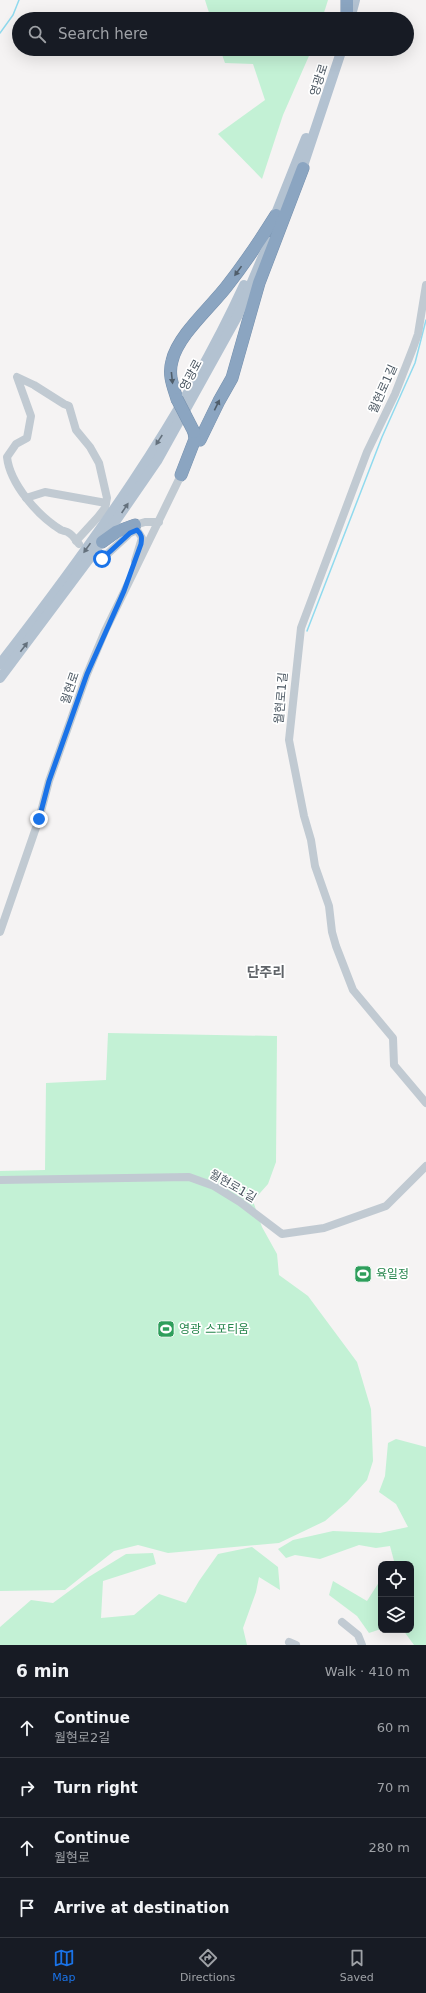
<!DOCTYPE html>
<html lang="en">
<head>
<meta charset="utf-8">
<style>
  :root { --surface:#171b24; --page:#242831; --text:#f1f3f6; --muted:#9ea1a6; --line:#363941; --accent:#1a73e8 }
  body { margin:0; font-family:"DejaVu Sans","Noto Sans KR",sans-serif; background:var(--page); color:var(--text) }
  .controls { position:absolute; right:12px; bottom:12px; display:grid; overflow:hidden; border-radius:8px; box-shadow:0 4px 16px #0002 }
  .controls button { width:36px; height:36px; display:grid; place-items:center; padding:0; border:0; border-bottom:1px solid var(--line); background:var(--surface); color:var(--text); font:20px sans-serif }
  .stop { position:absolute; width:12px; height:12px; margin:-9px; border:3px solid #1a73e8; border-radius:50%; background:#fff }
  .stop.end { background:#1a73e8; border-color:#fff; box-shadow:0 1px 4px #0008 }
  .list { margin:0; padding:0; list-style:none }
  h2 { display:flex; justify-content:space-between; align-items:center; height:52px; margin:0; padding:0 16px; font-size:17px }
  h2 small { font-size:13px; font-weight:400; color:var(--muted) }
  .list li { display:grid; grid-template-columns:26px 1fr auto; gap:12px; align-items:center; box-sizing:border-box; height:60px; padding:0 16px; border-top:1px solid var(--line) }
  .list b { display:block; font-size:15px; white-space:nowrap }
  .list p { margin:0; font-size:13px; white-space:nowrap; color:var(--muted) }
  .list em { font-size:13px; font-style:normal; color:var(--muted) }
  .icon { flex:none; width:22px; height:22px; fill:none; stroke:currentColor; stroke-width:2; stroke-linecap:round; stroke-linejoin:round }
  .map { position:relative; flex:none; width:426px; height:1645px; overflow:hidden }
  .search { position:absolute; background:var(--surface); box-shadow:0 4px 16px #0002; left:12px; right:12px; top:12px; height:44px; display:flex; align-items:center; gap:10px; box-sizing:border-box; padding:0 14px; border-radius:22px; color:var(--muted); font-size:15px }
  .sheet { height:292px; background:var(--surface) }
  nav { display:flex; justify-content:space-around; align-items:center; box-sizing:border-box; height:56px; border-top:1px solid var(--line); background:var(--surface); font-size:11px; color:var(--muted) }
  nav a { display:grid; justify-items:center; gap:2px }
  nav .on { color:var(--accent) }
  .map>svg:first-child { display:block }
</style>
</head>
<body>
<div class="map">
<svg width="426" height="1645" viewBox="0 0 426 1645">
  <rect width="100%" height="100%" fill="#f5f3f3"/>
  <g fill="#c3f1d5">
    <polygon points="205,0 328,0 322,19 211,19"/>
    <polygon points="220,49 312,49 283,115 262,179 218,134 265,100 253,64 225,63"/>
    <polygon points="108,1033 277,1036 276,1162 268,1184 253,1201 262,1227 277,1254 279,1275 308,1296 357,1362 371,1409 373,1461 367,1480 347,1502 325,1521 279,1543 168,1553 138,1545 114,1551 65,1590 0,1591 0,1171 45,1170 46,1083 106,1080"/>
    <polygon points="396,1439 426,1447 426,1645 414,1645 403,1630 411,1630 411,1564 392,1564 394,1561 390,1546 376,1548 359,1545 320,1559 295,1555 286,1558 278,1549 293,1540 333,1531 380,1533 408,1527 396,1504 379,1492 385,1476 388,1443"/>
    <polygon points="252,1547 278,1567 280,1590 259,1577 256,1592 243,1628 247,1645 0,1645 0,1627 31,1600 53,1603 87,1578 126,1554 153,1553 156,1564 103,1581 101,1618 134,1615 159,1594 186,1603 199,1581 218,1554"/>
    <polygon points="381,1579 381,1629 369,1633 357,1616 329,1595 333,1581 367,1601"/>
  </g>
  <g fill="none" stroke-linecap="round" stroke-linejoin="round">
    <g stroke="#90daee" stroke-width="1.5">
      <polyline points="0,33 13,15 19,0"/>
      <polyline points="307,631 382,437 415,363 426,320"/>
    </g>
    <defs>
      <g id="highway">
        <polyline points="347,15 347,0"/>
        <path d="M177 399C173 386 168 375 172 361 178 335 211 307 227 286 245 263 261 239 276 215"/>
        <polyline points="200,440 219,401 232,378 259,283 303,168"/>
        <polyline points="181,475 195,439 194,432"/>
        <polyline points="102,542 116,532 135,525"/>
      </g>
    </defs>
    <use href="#highway" stroke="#7690ad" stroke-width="13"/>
    <g stroke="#c1cad2" stroke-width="8">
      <polyline points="426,285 418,334 413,348 395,394 367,452 301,628 289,740 304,816 311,840 315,866 329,906 332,932 336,946 353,990 393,1038 394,1065 426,1103"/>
      <polyline points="26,498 45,492 106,503"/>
      <polyline points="130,533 137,530 142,538 135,561"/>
      <path d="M76 541 98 517 105 508 107 498 99 463 90 447 76 430 69 406 64 404 34 385 17 377 31 416 27 438 16 444 7 457C10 484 38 516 61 530 63 531 67 531 69 533 73 535 76 541 79 544"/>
      <polyline points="102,559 128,535 135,525 145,522 159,522"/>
      <polyline points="0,932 39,819 49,781 87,674 105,631 183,471"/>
      <polyline points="0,1180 189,1177 214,1186 240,1202 282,1234 324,1228 386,1206 426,1166"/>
      <polyline points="342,1622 358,1635 362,1645"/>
      <polyline points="289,1642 296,1645"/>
    </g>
    <g stroke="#b3c2d1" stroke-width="10">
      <polyline points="350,19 355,0"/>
      <polyline points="300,175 342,49"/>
      <polyline points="273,221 306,138"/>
      <path d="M0 664C92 545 181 422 244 285"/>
      <polyline points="0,678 95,551 157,461 238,315 269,242"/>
    </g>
    <use href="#highway" stroke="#8ba5c1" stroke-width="12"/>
    <defs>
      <polyline id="highway-bridge" points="177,399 194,432"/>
    </defs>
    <use href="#highway-bridge" stroke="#7690ad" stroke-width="13" stroke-linecap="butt"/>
    <use href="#highway-bridge" stroke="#8ba5c1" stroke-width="12"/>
  </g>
  <defs><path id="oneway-solid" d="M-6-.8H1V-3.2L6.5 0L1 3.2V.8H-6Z"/></defs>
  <g fill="#505e6b">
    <use href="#oneway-solid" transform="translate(238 271) rotate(126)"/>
    <use href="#oneway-solid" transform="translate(172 378) rotate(84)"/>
    <use href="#oneway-solid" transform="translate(217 405) rotate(-64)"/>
  </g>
  <g fill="#64717d">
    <use href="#oneway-solid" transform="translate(159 440) rotate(123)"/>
    <use href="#oneway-solid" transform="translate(125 508) rotate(-56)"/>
    <use href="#oneway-solid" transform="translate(87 548) rotate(125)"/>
    <use href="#oneway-solid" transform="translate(24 647) rotate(-53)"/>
  </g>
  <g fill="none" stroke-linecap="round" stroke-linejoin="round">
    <path stroke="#1a73e8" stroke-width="5" d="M39 819 49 781 87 674 124 591 141 544C142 537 142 535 137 530L130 533 102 559"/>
  </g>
  <defs>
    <symbol id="stadium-square" viewBox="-11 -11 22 22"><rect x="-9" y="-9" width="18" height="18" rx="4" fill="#2e9e5b" stroke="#fff"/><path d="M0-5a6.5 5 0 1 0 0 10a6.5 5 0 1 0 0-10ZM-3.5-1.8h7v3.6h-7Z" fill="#fff"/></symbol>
  </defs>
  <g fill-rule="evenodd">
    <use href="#stadium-square" x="353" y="1264" width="20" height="20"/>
    <use href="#stadium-square" x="156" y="1319" width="20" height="20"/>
  </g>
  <g text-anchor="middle" stroke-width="3.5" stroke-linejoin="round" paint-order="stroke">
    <g font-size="12" fill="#4a5661" stroke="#fff">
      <text transform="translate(319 80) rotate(-72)" y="4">영광로</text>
      <text transform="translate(191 375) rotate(-62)" y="4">영광로</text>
      <text transform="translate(383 389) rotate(-66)" y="4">월현로1길</text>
      <text transform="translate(70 688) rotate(-71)" y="4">월현로</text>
      <text transform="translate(281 698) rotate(-85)" y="4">월현로1길</text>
      <text transform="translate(233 1186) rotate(30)" y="4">월현로1길</text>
    </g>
    <g font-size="12" fill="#27864d" stroke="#fff" text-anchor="start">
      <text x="376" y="1278">육일정</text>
      <text x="179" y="1333">영광 스포티움</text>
    </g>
    <g font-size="14" font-weight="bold" fill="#5f6368" stroke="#fff">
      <text x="266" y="977">단주리</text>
    </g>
  </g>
</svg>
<div class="controls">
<button><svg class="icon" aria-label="locate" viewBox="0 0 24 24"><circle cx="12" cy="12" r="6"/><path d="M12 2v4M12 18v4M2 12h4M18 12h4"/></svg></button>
<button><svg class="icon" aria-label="layers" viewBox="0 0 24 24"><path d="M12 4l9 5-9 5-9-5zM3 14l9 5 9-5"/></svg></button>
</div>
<div class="stop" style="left:102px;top:559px"></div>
<div class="stop end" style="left:39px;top:819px"></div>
<div class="search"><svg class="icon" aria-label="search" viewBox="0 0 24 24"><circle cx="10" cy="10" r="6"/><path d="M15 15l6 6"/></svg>Search here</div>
</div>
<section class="sheet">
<h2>6 min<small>Walk · 410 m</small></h2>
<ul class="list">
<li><svg class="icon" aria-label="ahead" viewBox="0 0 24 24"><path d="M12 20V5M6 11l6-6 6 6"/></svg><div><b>Continue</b><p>월현로2길</p></div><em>60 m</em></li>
<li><svg class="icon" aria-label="right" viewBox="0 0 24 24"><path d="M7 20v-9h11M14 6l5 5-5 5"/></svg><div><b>Turn right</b></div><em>70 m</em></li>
<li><svg class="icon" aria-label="ahead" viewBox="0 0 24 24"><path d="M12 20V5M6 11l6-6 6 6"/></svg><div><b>Continue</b><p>월현로</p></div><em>280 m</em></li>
<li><svg class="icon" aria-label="arrive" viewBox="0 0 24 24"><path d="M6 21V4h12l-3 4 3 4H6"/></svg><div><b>Arrive at destination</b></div></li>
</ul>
</section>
<nav>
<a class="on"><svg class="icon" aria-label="map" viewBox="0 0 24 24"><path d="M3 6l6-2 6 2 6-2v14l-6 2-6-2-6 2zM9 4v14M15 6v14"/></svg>Map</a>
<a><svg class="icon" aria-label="directions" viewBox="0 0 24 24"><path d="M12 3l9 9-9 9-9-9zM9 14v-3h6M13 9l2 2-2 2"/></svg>Directions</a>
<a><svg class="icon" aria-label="saved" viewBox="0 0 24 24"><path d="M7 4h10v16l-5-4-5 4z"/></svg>Saved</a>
</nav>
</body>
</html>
